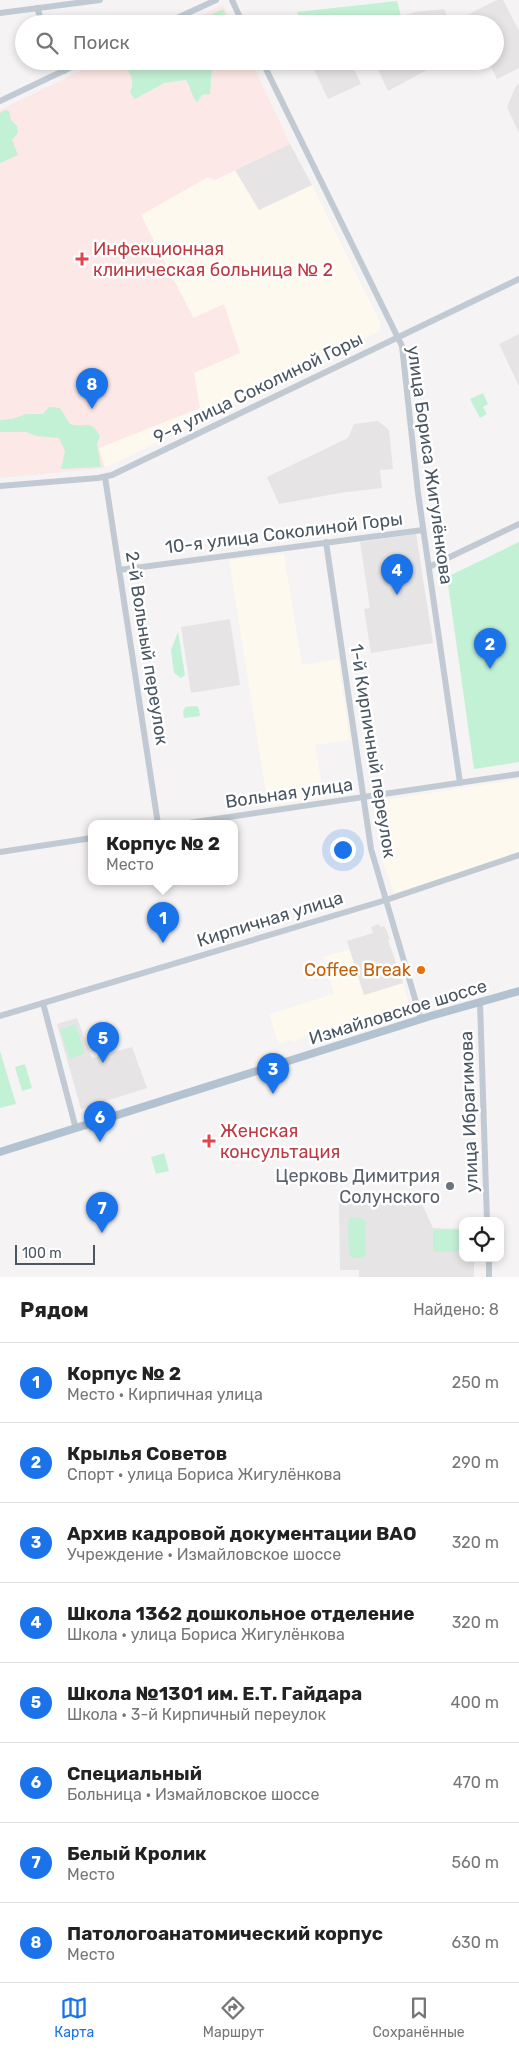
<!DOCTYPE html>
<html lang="ru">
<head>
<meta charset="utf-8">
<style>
  :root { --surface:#fff; --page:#f2f2f2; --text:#222; --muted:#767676; --line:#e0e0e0; --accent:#1a73e8 }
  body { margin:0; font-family:Rubik,sans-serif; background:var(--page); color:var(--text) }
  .controls { position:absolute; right:15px; bottom:15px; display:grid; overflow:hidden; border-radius:10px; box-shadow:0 2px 8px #0003 }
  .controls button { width:45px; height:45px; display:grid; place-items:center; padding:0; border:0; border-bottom:1px solid var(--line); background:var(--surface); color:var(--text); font:25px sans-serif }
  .scale { position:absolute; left:15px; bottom:12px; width:80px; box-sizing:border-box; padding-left:5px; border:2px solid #4a5661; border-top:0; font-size:14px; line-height:18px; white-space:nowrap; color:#4a5661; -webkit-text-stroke:4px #fff; paint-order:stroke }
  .you { position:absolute; left:342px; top:849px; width:18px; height:18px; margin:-12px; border:4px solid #fff; border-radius:50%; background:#1a73e8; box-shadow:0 0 0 8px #1a73e833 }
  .badge { display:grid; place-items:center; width:32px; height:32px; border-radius:50%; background:var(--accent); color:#fff; font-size:16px; font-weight:700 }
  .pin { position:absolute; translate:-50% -41px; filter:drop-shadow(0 1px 2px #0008) }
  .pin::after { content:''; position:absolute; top:26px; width:18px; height:15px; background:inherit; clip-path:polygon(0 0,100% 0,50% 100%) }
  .popup { position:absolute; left:88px; top:820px; width:150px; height:65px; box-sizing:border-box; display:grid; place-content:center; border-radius:10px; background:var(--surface); filter:drop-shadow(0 1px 4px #0005); font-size:16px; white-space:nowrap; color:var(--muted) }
  .popup b { font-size:19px; color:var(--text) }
  .popup::after { content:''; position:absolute; left:50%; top:100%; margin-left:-10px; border:10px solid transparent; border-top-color:var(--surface) }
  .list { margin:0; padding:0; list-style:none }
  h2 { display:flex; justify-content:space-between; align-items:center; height:65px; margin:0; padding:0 20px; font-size:21px }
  h2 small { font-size:16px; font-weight:400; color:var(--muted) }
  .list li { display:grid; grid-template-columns:32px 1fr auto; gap:15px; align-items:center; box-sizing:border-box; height:80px; padding:0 20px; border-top:1px solid var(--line) }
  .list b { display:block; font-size:19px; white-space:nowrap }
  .list p { margin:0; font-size:16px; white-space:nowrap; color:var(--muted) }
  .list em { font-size:16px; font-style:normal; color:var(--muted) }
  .icon { flex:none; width:28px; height:28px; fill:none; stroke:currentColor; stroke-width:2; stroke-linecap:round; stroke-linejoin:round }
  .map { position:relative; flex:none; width:519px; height:1277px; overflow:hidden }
  .search { position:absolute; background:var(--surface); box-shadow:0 2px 8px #0003; left:15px; right:15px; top:15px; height:55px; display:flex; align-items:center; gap:12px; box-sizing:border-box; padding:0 18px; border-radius:28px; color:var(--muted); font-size:19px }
  .sheet { height:705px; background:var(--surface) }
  nav { display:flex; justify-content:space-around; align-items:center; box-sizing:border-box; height:70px; border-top:1px solid var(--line); background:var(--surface); font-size:14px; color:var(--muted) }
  nav a { display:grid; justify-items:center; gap:2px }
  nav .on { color:var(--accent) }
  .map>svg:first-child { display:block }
</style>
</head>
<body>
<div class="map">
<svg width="519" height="1277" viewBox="0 0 519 1277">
  <rect width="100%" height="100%" fill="#f5f3f3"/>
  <g fill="#fdf9ef">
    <polygon points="235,170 259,210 312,185 380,322 380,331 105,468 98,448 199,408 194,373 194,318 140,215 208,177 215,180"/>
    <polygon points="284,554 302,665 338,659 350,740 315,745 324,797 268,806 229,560"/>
    <polygon points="519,779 519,854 394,893 384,865 372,802"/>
    <polygon points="350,949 364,995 403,983 409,1005 391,1010 392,1014 381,1013 363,1019 364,1023 360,1024 359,1020 356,1021 356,1023 334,1030 333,1027 304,1036 293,1043 292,1040 278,1044 269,1014 334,994 323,957"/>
  </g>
  <g fill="#e6e4e5">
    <polygon points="497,0 503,0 519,31 519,68 497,79 488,61 495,61 495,24 469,24 465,16"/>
    <polygon points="444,9 450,24 380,24 415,12"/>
    <polygon points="310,61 350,61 361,84 328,99"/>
    <polygon points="374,61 438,61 434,66 388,91"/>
    <polygon points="519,84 519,133 507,107 516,86"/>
    <polygon points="290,144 312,185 259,210 235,170"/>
    <polygon points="519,334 519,386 499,344"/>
    <polygon points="378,421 389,430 393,469 380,470 382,488 346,492 279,504 267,477 348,438 354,424"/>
    <polygon points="416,534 433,643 371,653 364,609 370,608 360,542"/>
    <polygon points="230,619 240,685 191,693 181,627"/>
    <polygon points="379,924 380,927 384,926 386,929 390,939 388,940 403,983 364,995 347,941 373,933 371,927"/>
    <polygon points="77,1018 92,1058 132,1047 147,1088 81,1109 57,1024"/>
    <polygon points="419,1198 433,1228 463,1229 463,1258 474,1258 474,1277 359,1277 359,1270 340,1270 339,1200"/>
  </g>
  <g fill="#fce8e6">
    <polygon points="223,5 233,24 183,24"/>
    <polygon points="101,61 251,61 290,144 215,180 208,177 141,215 193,318 224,304 240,353 194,373 200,408 99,448 105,468 0,478 0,110"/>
  </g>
  <g fill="#c3f1d5">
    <polygon points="397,1 401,16 380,24 303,24 297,12"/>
    <polygon points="223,9 230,24 191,24"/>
    <path d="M122 61H235V64L212 65 210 94 202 95 197 102C191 96 191 87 186 80L164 83 135 99 130 92C136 79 129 72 122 61Z"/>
    <polygon points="5,110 9,111 11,120 17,126 18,133 12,140 18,155 0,163 0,113"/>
    <polygon points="483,393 488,404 483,407 487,414 480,418 470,399"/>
    <path d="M49 407 60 408 70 424C85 429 89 417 100 436L97 444 101 467 61 469 65 451 59 438 37 436 26 432H0V420L12 419 26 414H43Z"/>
    <polygon points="519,542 519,762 474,769 447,577"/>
    <polygon points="178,632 185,675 181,678 174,673 171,650"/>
    <polygon points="197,706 199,709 200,716 184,718 183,712 185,707"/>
    <polygon points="75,1024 85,1053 70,1059 60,1030"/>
    <polygon points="0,1051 16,1104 0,1108"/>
    <polygon points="25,1064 32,1088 22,1091 15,1067"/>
    <polygon points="164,1153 169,1171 156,1174 151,1157"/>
    <polygon points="358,1217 365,1221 366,1254 364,1258 352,1258 349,1254 348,1223 350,1218"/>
    <rect x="433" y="1230" width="30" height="22"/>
  </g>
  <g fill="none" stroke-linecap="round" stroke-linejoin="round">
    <g stroke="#c1cad2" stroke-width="6">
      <polyline points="232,0 243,24"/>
      <polyline points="37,8 43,24"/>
      <polyline points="0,13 100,0"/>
      <polyline points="164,24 216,0"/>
      <polyline points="60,61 64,71"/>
      <polyline points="262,61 402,346 418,493 460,783"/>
      <polyline points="0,101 84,61"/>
      <polyline points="105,477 158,824"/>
      <polyline points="0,486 98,478 112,475 519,279"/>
      <polyline points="326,542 371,849 421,1019"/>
      <polyline points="429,567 519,524"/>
      <polyline points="119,570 423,530"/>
      <polyline points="182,824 519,774"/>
      <polyline points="0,852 92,838"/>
      <polyline points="480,1002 487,1221"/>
      <polyline points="43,1003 76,1129"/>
      <polyline points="0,1016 386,900 519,855"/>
      <polyline points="489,1258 489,1277"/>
    </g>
    <polyline stroke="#b3c2d1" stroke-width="8" points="0,1152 434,1015 519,991"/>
  </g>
  <g fill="#e0444e" stroke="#fff" stroke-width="2">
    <path d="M79.5 251.5h5v5h5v5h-5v5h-5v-5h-5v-5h5z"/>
    <path d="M206.5 1133.5h5v5h5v5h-5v5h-5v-5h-5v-5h5z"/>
  </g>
  <circle fill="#e8710a" stroke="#fff" stroke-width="2" cx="421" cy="970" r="5"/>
  <circle fill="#6b7280" stroke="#fff" stroke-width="2" cx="450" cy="1186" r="5"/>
  <g text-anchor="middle" stroke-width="5" stroke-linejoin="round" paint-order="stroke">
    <g font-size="18" fill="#be3a42" stroke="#fff" text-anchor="start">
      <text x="93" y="255">Инфекционная<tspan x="93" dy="21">клиническая больница № 2</tspan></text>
      <text x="220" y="1137">Женская<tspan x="220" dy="21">консультация</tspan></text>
    </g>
    <g font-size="18" fill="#4a5661" stroke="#fff">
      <text transform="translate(258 388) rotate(-26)" y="6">9-я улица Соколиной Горы</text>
      <text transform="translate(430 465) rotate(82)" y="6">улица Бориса Жигулёнкова</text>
      <text transform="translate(284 533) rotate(-7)" y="6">10-я улица Соколиной Горы</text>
      <text transform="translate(147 648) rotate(81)" y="6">2-й Вольный переулок</text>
      <text transform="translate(373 751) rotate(81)" y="6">1-й Кирпичный переулок</text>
      <text transform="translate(289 793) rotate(-8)" y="6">Вольная улица</text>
      <text transform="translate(270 919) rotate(-17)" y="6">Кирпичная улица</text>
      <text transform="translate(398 1012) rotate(-17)" y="6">Измайловское шоссе</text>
      <text transform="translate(469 1112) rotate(-92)" y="6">улица Ибрагимова</text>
    </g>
    <g font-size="18" fill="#c56008" stroke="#fff" text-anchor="end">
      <text x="411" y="976">Coffee Break</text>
    </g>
    <g font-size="18" fill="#5b616d" stroke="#fff" text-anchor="end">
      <text x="440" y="1182">Церковь Димитрия<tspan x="440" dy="21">Солунского</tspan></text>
    </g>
  </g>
</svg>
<div class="controls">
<button><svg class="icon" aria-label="locate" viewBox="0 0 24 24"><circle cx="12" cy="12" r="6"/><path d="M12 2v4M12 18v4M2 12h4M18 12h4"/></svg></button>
</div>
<div class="scale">100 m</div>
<div class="you"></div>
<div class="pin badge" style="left:163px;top:943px">1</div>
<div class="popup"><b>Корпус № 2</b>Место</div>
<div class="pin badge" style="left:490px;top:669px">2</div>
<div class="pin badge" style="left:273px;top:1094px">3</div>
<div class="pin badge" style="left:397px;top:595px">4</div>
<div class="pin badge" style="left:103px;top:1063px">5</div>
<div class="pin badge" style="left:100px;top:1142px">6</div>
<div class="pin badge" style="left:102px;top:1233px">7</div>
<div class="pin badge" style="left:92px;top:409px">8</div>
<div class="search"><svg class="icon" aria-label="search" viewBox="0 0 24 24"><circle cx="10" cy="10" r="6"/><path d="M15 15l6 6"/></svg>Поиск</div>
</div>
<section class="sheet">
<h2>Рядом<small>Найдено: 8</small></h2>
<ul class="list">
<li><span class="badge">1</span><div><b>Корпус № 2</b><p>Место · Кирпичная улица</p></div><em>250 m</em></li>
<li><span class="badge">2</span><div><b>Крылья Советов</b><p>Спорт · улица Бориса Жигулёнкова</p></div><em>290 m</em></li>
<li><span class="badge">3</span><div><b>Архив кадровой документации ВАО</b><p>Учреждение · Измайловское шоссе</p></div><em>320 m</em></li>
<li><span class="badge">4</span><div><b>Школа 1362 дошкольное отделение</b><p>Школа · улица Бориса Жигулёнкова</p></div><em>320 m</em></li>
<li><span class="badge">5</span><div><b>Школа №1301 им. Е.Т. Гайдара</b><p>Школа · 3-й Кирпичный переулок</p></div><em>400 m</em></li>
<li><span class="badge">6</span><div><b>Специальный</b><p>Больница · Измайловское шоссе</p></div><em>470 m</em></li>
<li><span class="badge">7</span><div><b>Белый Кролик</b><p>Место</p></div><em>560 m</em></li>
<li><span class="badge">8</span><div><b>Патологоанатомический корпус</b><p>Место</p></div><em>630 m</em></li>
</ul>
</section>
<nav>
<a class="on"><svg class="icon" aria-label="map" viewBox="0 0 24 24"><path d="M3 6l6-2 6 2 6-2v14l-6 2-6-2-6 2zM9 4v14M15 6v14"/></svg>Карта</a>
<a><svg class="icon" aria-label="directions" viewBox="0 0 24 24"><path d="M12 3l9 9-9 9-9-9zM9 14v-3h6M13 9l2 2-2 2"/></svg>Маршрут</a>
<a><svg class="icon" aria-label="saved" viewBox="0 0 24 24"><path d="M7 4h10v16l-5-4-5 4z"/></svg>Сохранённые</a>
</nav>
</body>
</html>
